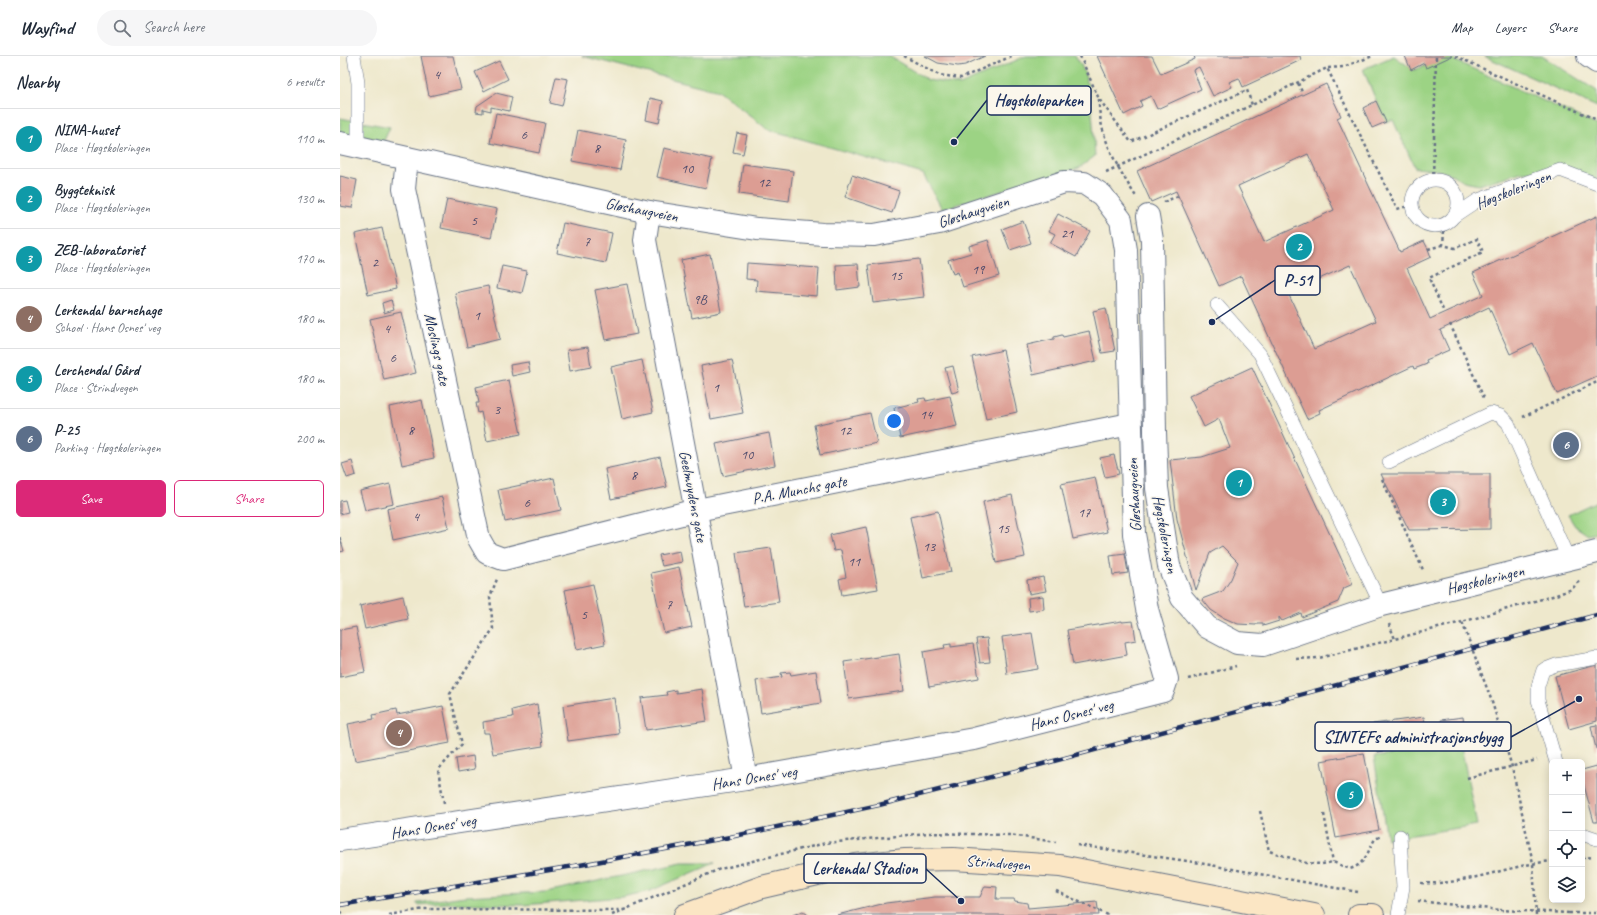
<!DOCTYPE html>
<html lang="en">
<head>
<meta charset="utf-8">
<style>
  :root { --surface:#fff; --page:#f6f6f7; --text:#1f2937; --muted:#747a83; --line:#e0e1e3; --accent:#db2777 }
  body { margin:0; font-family:Caveat,sans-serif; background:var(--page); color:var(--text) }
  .controls { position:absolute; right:12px; bottom:12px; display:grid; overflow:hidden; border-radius:6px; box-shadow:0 2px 10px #0003 }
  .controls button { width:36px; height:36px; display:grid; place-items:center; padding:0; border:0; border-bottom:1px solid var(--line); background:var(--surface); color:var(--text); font:20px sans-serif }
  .you { position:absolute; left:554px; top:365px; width:14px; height:14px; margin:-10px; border:3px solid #fff; border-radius:50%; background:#1a73e8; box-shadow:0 0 0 6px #1a73e833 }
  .badge { display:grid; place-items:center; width:26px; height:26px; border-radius:50%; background:var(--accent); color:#fff; font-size:13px; font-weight:700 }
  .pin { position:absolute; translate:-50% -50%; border:2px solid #fff; box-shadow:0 1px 4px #0006 }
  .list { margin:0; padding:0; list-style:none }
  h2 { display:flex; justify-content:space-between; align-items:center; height:52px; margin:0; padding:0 16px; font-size:17px }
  h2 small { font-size:13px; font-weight:400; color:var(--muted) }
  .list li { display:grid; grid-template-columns:26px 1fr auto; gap:12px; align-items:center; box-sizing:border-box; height:60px; padding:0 16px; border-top:1px solid var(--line) }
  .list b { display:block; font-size:15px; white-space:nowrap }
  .list p { margin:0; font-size:13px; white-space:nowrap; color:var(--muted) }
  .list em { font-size:13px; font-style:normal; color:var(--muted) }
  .actions { display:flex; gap:8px; padding:12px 16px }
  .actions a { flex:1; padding:9px 0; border:1px solid var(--accent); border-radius:6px; text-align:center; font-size:14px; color:var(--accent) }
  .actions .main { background:var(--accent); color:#fff }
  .icon { flex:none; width:22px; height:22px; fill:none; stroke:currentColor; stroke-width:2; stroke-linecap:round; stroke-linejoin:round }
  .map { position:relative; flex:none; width:1257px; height:859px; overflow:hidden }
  header { display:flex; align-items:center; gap:24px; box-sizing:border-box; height:56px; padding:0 20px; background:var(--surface); border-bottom:1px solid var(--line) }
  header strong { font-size:19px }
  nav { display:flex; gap:22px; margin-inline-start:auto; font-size:14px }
  .search { width:280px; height:36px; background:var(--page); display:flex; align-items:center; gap:10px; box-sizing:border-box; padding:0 14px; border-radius:22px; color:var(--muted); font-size:15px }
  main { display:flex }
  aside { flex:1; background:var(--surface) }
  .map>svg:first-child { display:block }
</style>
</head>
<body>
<header>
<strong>Wayfind</strong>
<div class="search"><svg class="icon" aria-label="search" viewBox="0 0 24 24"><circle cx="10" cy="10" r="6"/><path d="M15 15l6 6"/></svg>Search here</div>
<nav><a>Map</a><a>Layers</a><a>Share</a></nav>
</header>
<main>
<aside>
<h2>Nearby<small>6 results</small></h2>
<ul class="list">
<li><span class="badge" style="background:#0f9aa8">1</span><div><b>NINA-huset</b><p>Place · Høgskoleringen</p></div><em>110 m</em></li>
<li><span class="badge" style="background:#0f9aa8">2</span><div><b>Byggteknisk</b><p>Place · Høgskoleringen</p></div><em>130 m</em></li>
<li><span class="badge" style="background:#0f9aa8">3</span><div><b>ZEB-laboratoriet</b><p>Place · Høgskoleringen</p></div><em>170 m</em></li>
<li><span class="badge" style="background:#8d6e63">4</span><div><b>Lerkendal barnehage</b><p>School · Hans Osnes' veg</p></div><em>180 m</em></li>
<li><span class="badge" style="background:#0f9aa8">5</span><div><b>Lerchendal Gård</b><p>Place · Strindvegen</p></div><em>180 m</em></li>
<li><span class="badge" style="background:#5c6f8a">6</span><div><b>P-25</b><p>Parking · Høgskoleringen</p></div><em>200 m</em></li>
</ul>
<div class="actions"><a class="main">Save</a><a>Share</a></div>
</aside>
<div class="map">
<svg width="1257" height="859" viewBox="0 0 1257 859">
  <rect width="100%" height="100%" fill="#fbf7ec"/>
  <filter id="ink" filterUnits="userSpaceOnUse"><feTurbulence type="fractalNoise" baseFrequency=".025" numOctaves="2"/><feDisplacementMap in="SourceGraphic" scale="8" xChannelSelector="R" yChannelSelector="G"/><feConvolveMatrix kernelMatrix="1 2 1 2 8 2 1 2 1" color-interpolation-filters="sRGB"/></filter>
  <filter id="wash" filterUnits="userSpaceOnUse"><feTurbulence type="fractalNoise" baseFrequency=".012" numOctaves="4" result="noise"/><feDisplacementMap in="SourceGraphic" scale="16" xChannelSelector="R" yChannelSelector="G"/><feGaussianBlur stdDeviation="0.9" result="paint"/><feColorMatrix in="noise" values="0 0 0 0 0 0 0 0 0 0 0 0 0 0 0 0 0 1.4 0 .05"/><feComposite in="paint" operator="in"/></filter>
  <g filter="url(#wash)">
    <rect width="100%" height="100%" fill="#eee8cc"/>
    <g fill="#9cd384" stroke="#5c8171">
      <path d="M242 0H549L588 24 620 29 686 0H735C753 19 753 74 755 100L739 112 602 153 583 118 427 73 379 35Z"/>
      <polygon points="1054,0 1074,14 1107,1 1257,69 1257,128 1220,114 1181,116 1139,129 1124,126 1113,119 1097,114 1075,112 1053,64 1045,66 1023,13"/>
      <polygon points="1144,0 1202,0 1257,35 1257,51"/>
      <polygon points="0,62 50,71 43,87 0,78"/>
      <polygon points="1257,445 1257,477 1248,479 1235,470 1228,459"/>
      <polygon points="1121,690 1137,769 1047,783 1034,701"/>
      <polygon points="342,807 375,807 310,835 282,841 183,849 106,847 78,849 77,847 125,840 206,836"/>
    </g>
    <g id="blocks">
      <g fill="#dc9d93" fill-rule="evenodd">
        <polygon points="81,0 113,0 121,33 89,40"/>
        <polygon points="585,0 645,0 625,9 618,10 598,7"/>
        <polygon points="757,0 812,0 821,18 855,3 854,0 960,0 961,4 903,31 899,22 889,26 892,31 873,40 859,11 853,14 861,33 817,53 811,40 800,45 802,50 784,59"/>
        <polygon points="1065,0 1112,0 1086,12 1084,7 1071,14"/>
        <polygon points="159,5 168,23 144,35 135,16"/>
        <polygon points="216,21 228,23 222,50 210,47"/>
        <path d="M986 28 1001 60 997 62 1060 196 1084 185 1088 193 1091 201 1067 212 1090 263 1143 239 1133 217 1257 160V320L1217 338 1193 287 1170 298 1149 251 1100 274 1109 294 1086 304 1087 308 1074 313 1073 310 979 354 980 357 967 363 901 220 879 230 836 135 811 146 797 115ZM968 98 994 154 924 186 898 130ZM1010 209 1036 265 974 293 948 237Z"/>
        <polygon points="156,37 172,41 169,55 151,51 151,55 143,53 143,57 136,56 137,50"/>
        <polygon points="310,42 323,45 319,67 306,64"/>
        <polygon points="1036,45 1046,66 1032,72 1023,52"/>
        <polygon points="156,57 205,67 199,97 150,87"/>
        <polygon points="238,74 286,84 280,114 232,105"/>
        <polygon points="397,77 407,79 403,98 393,96"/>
        <polygon points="324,92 372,103 366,132 317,121"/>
        <polygon points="403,108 453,115 449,145 399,138"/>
        <polygon points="512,119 559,135 552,157 505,141"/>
        <polygon points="0,120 17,124 12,152 0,150"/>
        <polygon points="107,143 157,153 151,182 101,172"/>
        <polygon points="718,158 750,175 736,201 710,187 715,178 709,175"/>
        <polygon points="683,165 691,187 670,194 662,173"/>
        <polygon points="223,167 272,177 266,207 217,197"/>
        <polygon points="42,172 56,233 28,239 15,178"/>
        <polygon points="648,184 659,220 623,231 618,216 613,218 608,204 631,197 629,190"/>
        <polygon points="370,198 381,256 352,262 341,204"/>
        <polygon points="579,203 584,241 533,247 528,209"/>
        <polygon points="407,207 479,212 477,240 416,235 417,224 406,223"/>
        <polygon points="518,208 520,231 497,234 496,209"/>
        <polygon points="162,210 187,215 182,237 157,232"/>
        <polygon points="287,228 297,278 265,284 255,234"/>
        <polygon points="148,230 160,283 127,291 115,237"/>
        <polygon points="51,244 54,254 44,257 42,247"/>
        <polygon points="766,252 775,295 762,297 753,255"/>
        <polygon points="61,256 76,317 44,324 30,263"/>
        <polygon points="749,275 756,305 693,319 687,289 714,283 714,281 722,279 723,281"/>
        <polygon points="248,291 251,311 230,315 227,294"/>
        <polygon points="663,294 677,356 646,363 632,301"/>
        <polygon points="302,304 313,356 282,363 271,311"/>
        <polygon points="392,304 403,357 371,363 361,310"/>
        <polygon points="188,306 190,316 172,320 170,309"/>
        <polygon points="613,310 619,335 612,337 605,312"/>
        <polygon points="912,311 1013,528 1004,532 998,546 962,561 961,557 942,565 939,561 939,565 923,570 923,567 917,567 916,569 898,568 882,561 871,554 862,543 883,535 891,523 898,506 882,490 870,497 856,534 837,463 830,404 862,401 890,392 879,363 864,371 849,340"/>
        <polygon points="169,324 181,378 147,385 141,356 138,357 136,347 139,347 136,331"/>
        <polygon points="610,340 617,370 560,382 554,352 579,346 578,343 585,342 586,345"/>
        <polygon points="82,344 94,402 62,409 50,351"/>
        <polygon points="530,357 537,387 480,399 474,369"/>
        <polygon points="429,377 435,409 383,420 376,388"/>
        <polygon points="774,399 779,418 765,421 760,402"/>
        <polygon points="320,401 327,431 271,443 265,413"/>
        <polygon points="12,405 16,419 7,422 2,408"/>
        <polygon points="1041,418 1150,418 1150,473 1069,474"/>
        <polygon points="755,421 767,476 733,483 721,428"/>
        <polygon points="214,422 221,454 165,466 158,434"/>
        <polygon points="50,428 54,448 25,454 20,435"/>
        <polygon points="672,439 685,501 656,507 643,446"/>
        <polygon points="102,441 109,472 53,484 47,453"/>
        <polygon points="5,444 8,456 0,458 0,445"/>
        <polygon points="598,455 611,516 583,522 570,461"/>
        <polygon points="526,471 538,533 502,539 499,523 506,521 501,494 494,495 490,479"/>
        <polygon points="0,481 4,495 0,496"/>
        <polygon points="431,492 439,546 404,551 396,497"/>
        <polygon points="340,495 342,506 322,510 319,499"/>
        <polygon points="785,498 788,517 773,519 770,500"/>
        <polygon points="339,511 352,571 324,577 311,517"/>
        <polygon points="703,521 706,535 689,538 687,524"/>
        <polygon points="253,528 265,588 237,594 225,534"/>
        <polygon points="63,540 68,563 25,573 20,550"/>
        <polygon points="703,540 704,553 689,555 688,542"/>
        <polygon points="782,565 782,566 793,565 796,584 785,586 787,599 733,609 727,574"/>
        <polygon points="16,571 25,616 0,621 0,574"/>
        <polygon points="692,577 698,613 667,618 662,581"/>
        <polygon points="647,582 650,606 640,607 636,583"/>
        <polygon points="611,588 611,591 633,588 639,622 589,631 583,596 605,592 604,589"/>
        <polygon points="559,598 564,635 509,643 504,606"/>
        <polygon points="1257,609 1257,665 1229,673 1215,620"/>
        <polygon points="476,615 481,647 421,657 416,625 442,621 441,617 450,616 451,619"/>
        <polygon points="362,633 367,665 306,674 301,642 327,639 326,636 336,634 336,637"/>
        <polygon points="274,642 279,678 228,685 223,650"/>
        <polygon points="197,648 203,690 153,698 149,677 144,677 143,666 173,661 172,654"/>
        <polygon points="103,650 110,687 15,705 8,668 34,663 33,659 56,654 57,659"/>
        <polygon points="1084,661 1088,688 1038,696 1033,668"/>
        <polygon points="1123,661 1126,686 1105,689 1101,664"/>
        <polygon points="1257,669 1257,693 1256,693 1251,670"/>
        <polygon points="1024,697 1039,774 996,782 981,705"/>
        <polygon points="133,700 135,713 118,716 116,703"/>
        <polygon points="1257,710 1257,766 1254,766 1242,722 1242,714"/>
        <polygon points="645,830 657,831 656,843 674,843 675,845 687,847 688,852 757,846 759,859 497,859 546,847 595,841 640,841"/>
        <polygon points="463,855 468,859 453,859"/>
      </g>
    </g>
  </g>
  <g filter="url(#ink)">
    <use href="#blocks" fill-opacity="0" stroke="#657084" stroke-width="1"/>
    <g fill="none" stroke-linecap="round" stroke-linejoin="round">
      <defs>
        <g id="service">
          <polyline points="14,0 18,27 18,90"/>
          <circle cx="1095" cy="147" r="23"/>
          <polyline points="1114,160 1138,144 1220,114 1257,128"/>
          <polyline points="877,249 920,298 1041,549"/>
          <polyline points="1049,406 1151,357 1161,360 1168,367 1228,502"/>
          <polyline points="1216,706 1198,644 1198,630 1203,614 1216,609 1257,602"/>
          <polyline points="1242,778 1257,783"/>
          <polyline points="1058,859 1063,831 1060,780"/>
        </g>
        <g id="minor">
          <polyline points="1248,0 1257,6"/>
          <polyline points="0,87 309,156 417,173 483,178 534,179 599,167 724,126 744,127 762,139 781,164 786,194 794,478 807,553 827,623 823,635 634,683 406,723 0,784"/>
          <polyline points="67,102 64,133 139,483 147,497 163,503 357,454 790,368"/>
          <polyline points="309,156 305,184 406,723"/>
          <polyline points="808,160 812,184 815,376 817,432 829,510 842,542 867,571 897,587 923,589 1041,549 1257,496"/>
        </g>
        <g id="secondary">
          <polyline points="345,859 422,831 516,809 565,804 613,803 720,810 974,859"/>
          <polyline points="1019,859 1033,859"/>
        </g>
      </defs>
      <use href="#service" stroke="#657084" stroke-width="14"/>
      <use href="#minor" stroke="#657084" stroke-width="24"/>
      <use href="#secondary" stroke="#657084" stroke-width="24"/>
      <g stroke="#657084" stroke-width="2.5" stroke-dasharray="3 3" stroke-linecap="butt">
        <polyline points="564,0 599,19 621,22 672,0"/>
        <polyline points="740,0 759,43 791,86 907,34 912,49"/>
        <polyline points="1115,0 1257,64"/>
        <polyline points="988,12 1003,11 1033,0"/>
        <polyline points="958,27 963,38"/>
        <path d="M759 43C758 79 778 113 797 142"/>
        <polyline points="766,116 912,49 987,12 1057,153 1072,149"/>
        <polyline points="1093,124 1096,0"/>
        <polyline points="824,146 838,140"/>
        <polyline points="1104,175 1103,189 1115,192 1137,183 1143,196 1089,222 1104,256"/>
        <polyline points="1088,193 1103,189"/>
        <polyline points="1110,268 1144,342"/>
        <polyline points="1183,361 1257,326"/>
        <polyline points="1042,423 1084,516"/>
        <polyline points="1049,568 1055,583"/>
        <polyline points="956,603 979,602 1122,566"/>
        <polyline points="848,623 896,610"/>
        <polyline points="1127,722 1197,704"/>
        <polyline points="104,747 98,714 122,688 110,638 153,573 150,541 157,523"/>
        <path d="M920 755 929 795 966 807 982 808 993 806 1010 813C1026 808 1027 796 1035 783L1042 780"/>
        <polyline points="984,758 993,806"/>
        <polyline points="737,789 854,806 1018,836"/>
        <polyline points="1242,802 1253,801"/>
        <path d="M1081 827C1125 830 1168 809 1212 805"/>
        <polyline points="716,835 768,859"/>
        <polyline points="1078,845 1160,854"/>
        <polyline points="0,855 2,859"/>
        <polyline points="1229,857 1257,857"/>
        <polyline points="49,859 84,853 284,854"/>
        <polyline points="272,859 380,813 486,787 588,777 670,779 716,786"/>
        <polyline points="1196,859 1193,807 1172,711 1151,643 1122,566 1216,539 1232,533 1240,524"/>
      </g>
      <use href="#service" stroke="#fff" stroke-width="13"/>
      <use href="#minor" stroke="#fff" stroke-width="22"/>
      <use href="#secondary" stroke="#fbe6c4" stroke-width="22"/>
      <defs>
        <polyline id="rail" points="0,849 240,809 390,781 539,749 699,709 1257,559"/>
      </defs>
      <use href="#rail" stroke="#1b2f5e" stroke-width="4.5"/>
      <use href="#rail" stroke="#fbf7ec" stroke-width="3" stroke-dasharray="9" stroke-linecap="butt"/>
      <polyline stroke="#657084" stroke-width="2.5" stroke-dasharray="3 3" stroke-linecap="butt" points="1160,854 1229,857"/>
    </g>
  </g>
  <g text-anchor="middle" stroke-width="3" stroke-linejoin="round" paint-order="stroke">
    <g font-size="14" fill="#4b4a6b">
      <text x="97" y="23">4</text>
      <text x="184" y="83">6</text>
      <text x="257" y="97">8</text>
      <text x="347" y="117">10</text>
      <text x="424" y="131">12</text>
      <text x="134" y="169">5</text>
      <text x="727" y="182">21</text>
      <text x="247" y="190">7</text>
      <text x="35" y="211">2</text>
      <text x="638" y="218">19</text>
      <text x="556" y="224">15</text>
      <text x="360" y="248">9B</text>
      <text x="137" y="264">1</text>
      <text x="47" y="277">4</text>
      <text x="53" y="306">6</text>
      <text x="376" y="336">1</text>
      <text x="157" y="358">3</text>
      <text x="586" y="363">14</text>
      <text x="71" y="379">8</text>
      <text x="505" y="379">12</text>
      <text x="407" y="403">10</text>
      <text x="294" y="424">8</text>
      <text x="187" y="451">6</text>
      <text x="744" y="461">17</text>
      <text x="76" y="465">4</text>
      <text x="663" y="477">15</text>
      <text x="589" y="495">13</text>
      <text x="514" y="510">11</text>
      <text x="329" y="553">7</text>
      <text x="244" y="563">5</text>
    </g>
    <g font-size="16" fill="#1b2f5e" stroke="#fbf7ec">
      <text transform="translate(1173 133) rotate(-22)" y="6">Høgskoleringen</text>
      <text transform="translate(302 153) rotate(11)" y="6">Gløshaugveien</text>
      <text transform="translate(633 155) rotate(-18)" y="6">Gløshaugveien</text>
      <text transform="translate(98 293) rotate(78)" y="6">Moslings gate</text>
      <text transform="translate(459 433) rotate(-11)" y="6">P.A. Munchs gate</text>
      <text transform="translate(793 439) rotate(-93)" y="6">Gløshaugveien</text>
      <text transform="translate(354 440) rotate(79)" y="6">Geelmuydens gate</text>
      <text transform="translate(826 478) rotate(79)" y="6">Høgskoleringen</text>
      <text transform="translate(1145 523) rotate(-14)" y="6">Høgskoleringen</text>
      <text transform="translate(731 658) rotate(-14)" y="6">Hans Osnes' veg</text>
      <text transform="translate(414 721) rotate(-9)" y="6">Hans Osnes' veg</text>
      <text transform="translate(93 770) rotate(-9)" y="6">Hans Osnes' veg</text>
      <text transform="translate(658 806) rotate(4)" y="6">Strindvegen</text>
    </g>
  </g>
  <path fill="none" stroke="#1b2f5e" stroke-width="1.5" d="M614 86L647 44M872 266L935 224M1239 643L1171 681M621 845L586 813"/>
  <g fill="#1b2f5e" stroke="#fbf7ec" stroke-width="1.5">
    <circle cx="614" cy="86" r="4"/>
    <circle cx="872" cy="266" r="4"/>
    <circle cx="1239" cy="643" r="4"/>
    <circle cx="621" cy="845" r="4"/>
  </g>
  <g fill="#fbf7ec" stroke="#1b2f5e" stroke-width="1.5">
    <rect x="647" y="30" width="104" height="29" rx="4"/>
    <rect x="935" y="210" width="45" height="29" rx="4"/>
    <rect x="975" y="666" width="196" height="29" rx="4"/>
    <rect x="464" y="798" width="122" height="29" rx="4"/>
  </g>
  <g font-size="17" text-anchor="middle" font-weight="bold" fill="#1b2f5e">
    <text x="699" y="50">Høgskoleparken</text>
    <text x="958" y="230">P-51</text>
    <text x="1073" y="687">SINTEFs administrasjonsbygg</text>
    <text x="525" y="818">Lerkendal Stadion</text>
  </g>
</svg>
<div class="controls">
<button>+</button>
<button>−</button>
<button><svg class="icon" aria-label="locate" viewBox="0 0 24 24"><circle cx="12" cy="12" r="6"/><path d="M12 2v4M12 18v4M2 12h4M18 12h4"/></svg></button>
<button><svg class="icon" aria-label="layers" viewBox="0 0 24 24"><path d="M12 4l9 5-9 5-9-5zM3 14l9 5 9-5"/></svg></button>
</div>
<div class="you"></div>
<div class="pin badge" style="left:899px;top:427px;background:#0f9aa8">1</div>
<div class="pin badge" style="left:959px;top:191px;background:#0f9aa8">2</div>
<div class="pin badge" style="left:1103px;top:446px;background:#0f9aa8">3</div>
<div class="pin badge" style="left:59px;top:677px;background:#8d6e63">4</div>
<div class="pin badge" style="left:1010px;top:739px;background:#0f9aa8">5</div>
<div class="pin badge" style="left:1226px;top:389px;background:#5c6f8a">6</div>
</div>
</main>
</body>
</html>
